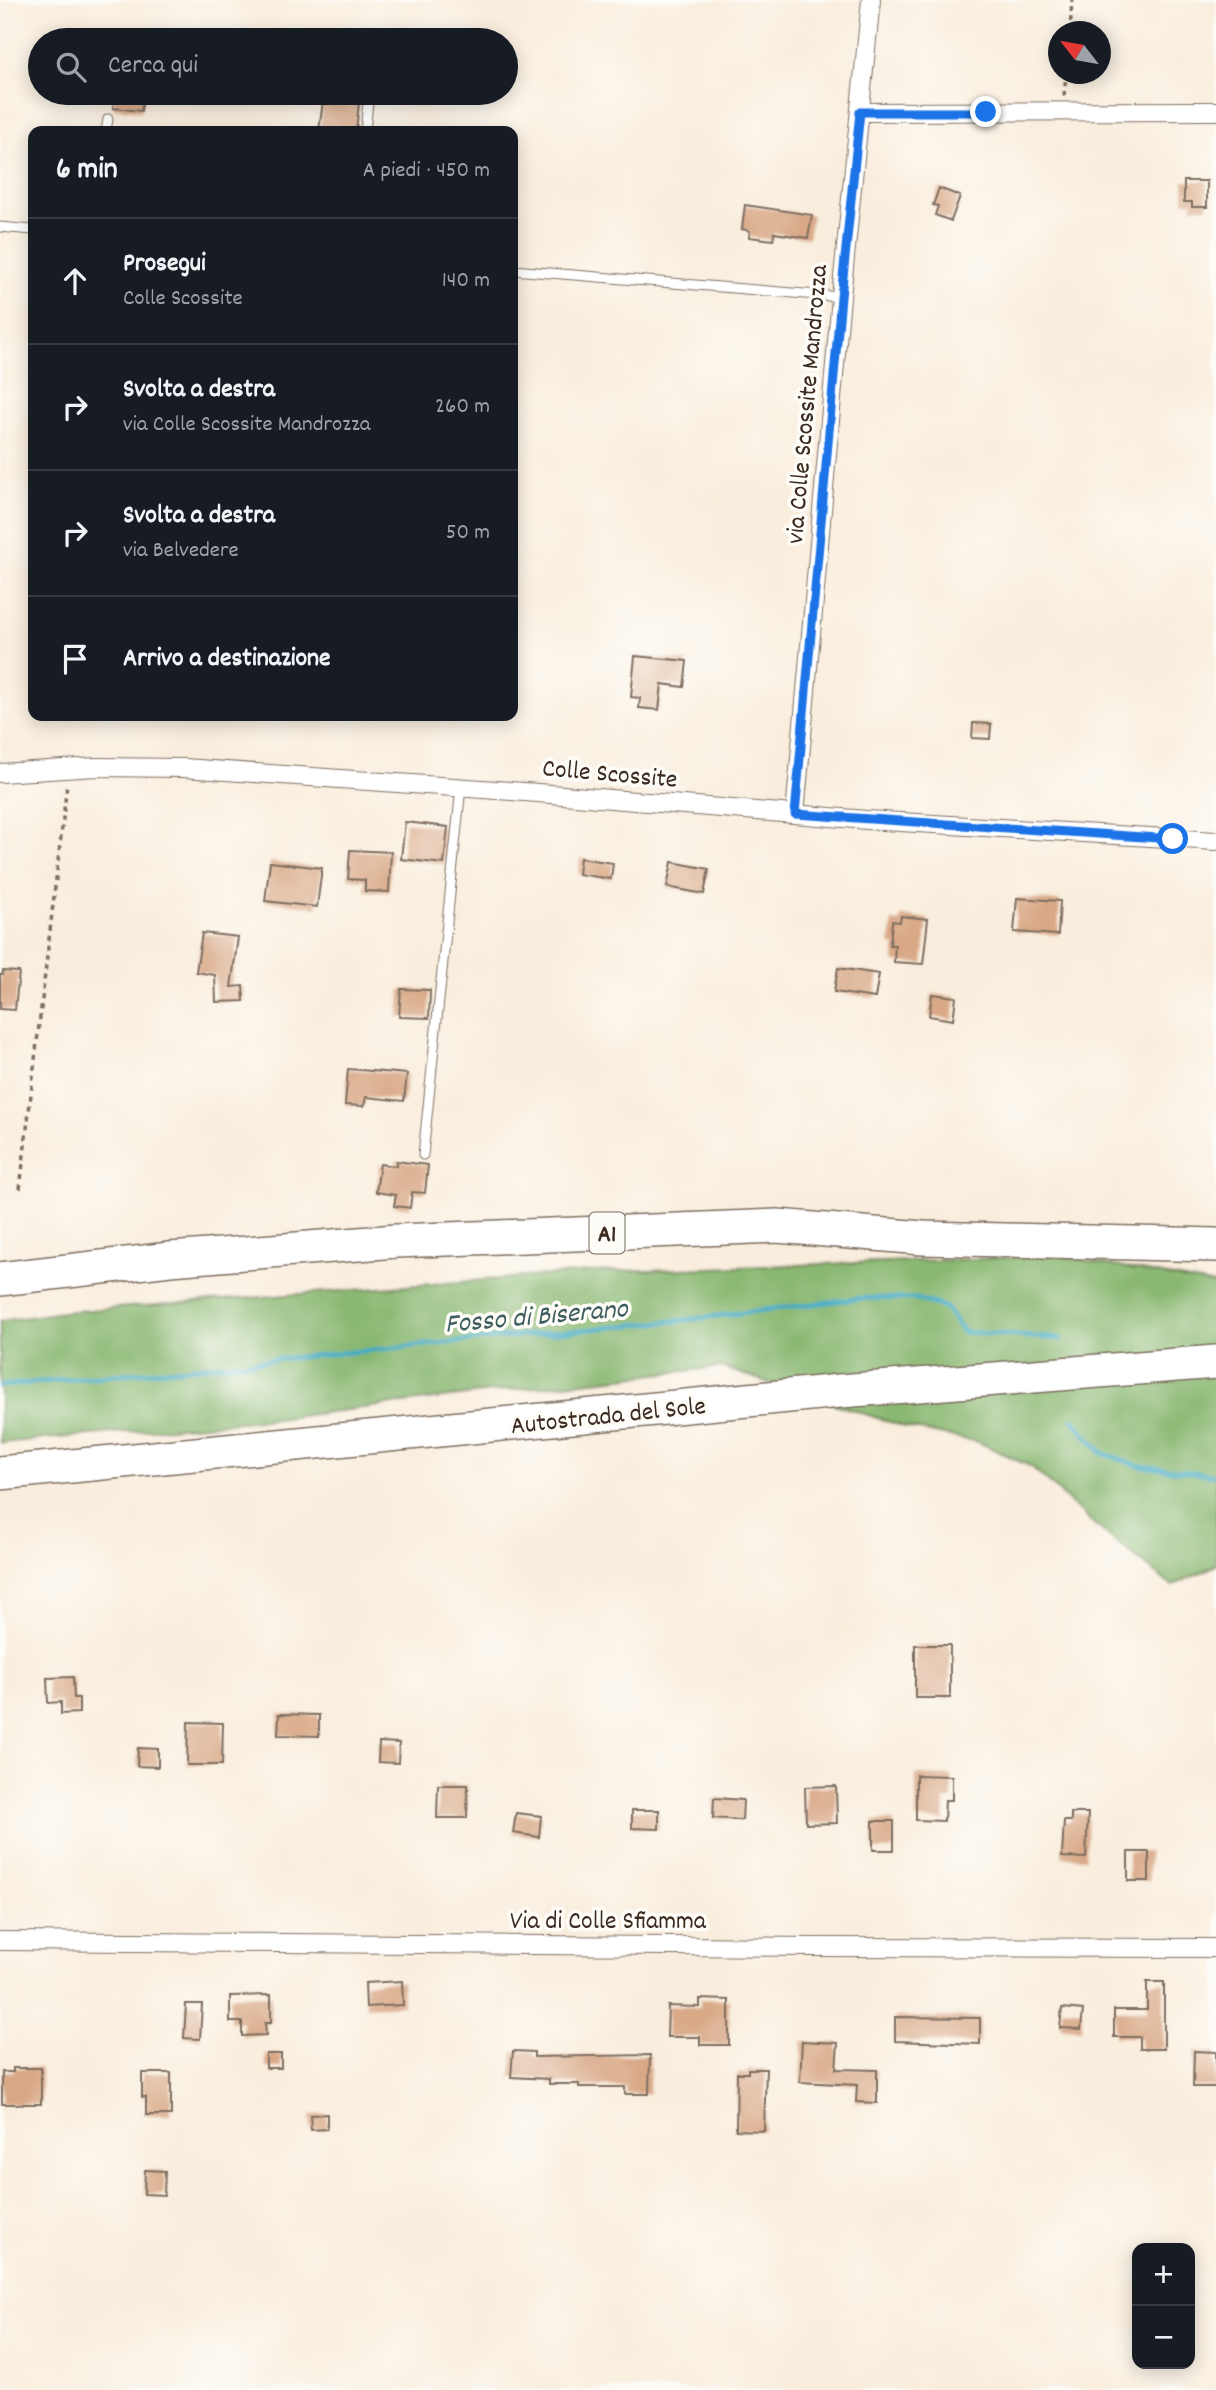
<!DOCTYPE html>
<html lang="it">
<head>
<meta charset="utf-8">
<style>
  :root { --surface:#171b24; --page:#20242c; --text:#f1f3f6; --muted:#9ea1a6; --line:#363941 }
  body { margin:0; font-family:Dekko,sans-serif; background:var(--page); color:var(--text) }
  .controls { position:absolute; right:21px; bottom:21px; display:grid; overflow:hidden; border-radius:14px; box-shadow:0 4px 18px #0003 }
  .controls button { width:63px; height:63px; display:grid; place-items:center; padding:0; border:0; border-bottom:2px solid var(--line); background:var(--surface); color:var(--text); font:35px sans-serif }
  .compass { position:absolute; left:1048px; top:21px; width:63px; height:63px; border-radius:50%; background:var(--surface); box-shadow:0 4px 18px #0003; rotate:301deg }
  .stop { position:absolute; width:21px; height:21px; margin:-16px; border:5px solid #1a73e8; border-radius:50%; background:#fff }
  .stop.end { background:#1a73e8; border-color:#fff; box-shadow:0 2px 7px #0008 }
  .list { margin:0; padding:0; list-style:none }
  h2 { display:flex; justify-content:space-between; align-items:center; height:91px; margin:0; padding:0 28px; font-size:30px }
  h2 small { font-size:23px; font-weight:400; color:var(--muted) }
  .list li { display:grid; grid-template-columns:46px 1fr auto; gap:21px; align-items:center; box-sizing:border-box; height:126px; padding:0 28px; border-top:2px solid var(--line) }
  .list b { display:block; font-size:26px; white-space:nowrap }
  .list p { margin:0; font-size:23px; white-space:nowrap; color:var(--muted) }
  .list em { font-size:23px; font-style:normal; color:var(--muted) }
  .icon { flex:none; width:38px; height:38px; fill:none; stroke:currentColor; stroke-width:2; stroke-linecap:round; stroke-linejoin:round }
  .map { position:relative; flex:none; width:1216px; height:2390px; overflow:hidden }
  .search { position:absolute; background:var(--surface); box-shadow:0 4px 18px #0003; left:28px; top:28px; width:490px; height:77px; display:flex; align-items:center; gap:18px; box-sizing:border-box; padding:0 24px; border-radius:38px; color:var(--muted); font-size:26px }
  .panel { position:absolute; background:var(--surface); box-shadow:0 4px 18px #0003; left:28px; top:126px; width:490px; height:595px; border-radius:14px }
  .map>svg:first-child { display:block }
</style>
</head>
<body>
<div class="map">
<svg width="1216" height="2390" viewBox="0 0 1216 2390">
  <rect width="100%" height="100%" fill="#fdfcf7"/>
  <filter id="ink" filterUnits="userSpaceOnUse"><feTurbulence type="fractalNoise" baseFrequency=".0143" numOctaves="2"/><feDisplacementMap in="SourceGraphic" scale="14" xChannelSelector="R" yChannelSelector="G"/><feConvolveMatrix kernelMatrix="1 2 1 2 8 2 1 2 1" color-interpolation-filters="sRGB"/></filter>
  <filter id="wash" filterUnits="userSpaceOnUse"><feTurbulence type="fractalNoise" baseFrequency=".00686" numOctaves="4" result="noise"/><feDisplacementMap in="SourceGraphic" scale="28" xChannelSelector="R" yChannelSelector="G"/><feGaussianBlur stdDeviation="1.57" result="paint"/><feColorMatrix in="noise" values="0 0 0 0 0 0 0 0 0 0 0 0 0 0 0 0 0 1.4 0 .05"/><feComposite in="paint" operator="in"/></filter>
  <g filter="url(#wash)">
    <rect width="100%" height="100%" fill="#f9eddd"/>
    <polygon fill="#8ab872" stroke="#627148" stroke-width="2" points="1062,1256 1216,1285 1216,1565 1172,1586 1094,1524 1032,1467 978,1442 905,1427 721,1367 490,1392 283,1418 0,1443 0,1321 64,1312 590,1272"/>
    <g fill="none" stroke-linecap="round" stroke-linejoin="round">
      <g stroke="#43aac3" stroke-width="5">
        <polyline points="0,1386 685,1320 862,1298 916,1299 945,1307 963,1332 1061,1339"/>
        <polyline points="1073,1420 1102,1453 1140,1466 1216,1475"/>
      </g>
    </g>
    <g id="blocks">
      <g fill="#d9a987">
        <polygon points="115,93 144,93 141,111 113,108"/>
        <polygon points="324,93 360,93 356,131 319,131"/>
        <polygon points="1184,181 1207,181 1207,207 1192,207 1192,202 1184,202"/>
        <polygon points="939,188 960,196 951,221 935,215 938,206 933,205"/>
        <polygon points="745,205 812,215 808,238 774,233 773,240 749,237 750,231 742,229"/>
        <polygon points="635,656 687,661 684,687 662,684 659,710 639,708 640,698 631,697"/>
        <polygon points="973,723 991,724 990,739 972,738"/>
        <polygon points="405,822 448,827 444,864 401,859"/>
        <polygon points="350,850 391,852 389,892 365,891 365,880 348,879"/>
        <polygon points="580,858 613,863 611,879 578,874"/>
        <polygon points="270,862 322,868 317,907 265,901"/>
        <polygon points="672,862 709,869 704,894 667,887"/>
        <polygon points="1017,898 1060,901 1058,935 1014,932"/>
        <polygon points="901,916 928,919 923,964 894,962 895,945 890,945 892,921 900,922"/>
        <polygon points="202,933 238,937 231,987 243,986 244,1001 216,1002 215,975 196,972"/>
        <polygon points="838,968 879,974 875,998 834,992"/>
        <polygon points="3,971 19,972 15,1010 0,1009 0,975 2,975"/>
        <polygon points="401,989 430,990 429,1018 399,1017"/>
        <polygon points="932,994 956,997 953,1020 929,1016"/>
        <polygon points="348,1069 407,1074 404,1101 366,1097 364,1106 345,1105"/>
        <polygon points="396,1161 428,1165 425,1193 412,1192 410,1208 394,1206 396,1195 376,1192 380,1164 396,1166"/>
        <rect x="915" y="1645" width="35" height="53"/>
        <polygon points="73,1677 74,1698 79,1698 79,1713 61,1714 61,1702 48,1703 47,1678"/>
        <polygon points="279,1714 319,1715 319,1736 278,1735"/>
        <polygon points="188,1722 223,1723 222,1765 187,1765"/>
        <polygon points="379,1742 399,1743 398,1763 378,1762"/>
        <polygon points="138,1748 158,1749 158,1767 137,1766"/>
        <polygon points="916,1775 952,1776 952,1800 945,1800 944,1821 916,1820"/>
        <polygon points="438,1785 468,1785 467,1818 437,1818"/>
        <polygon points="836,1786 837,1823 806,1824 805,1787"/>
        <polygon points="714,1798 743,1800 742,1820 713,1818"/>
        <polygon points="632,1810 659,1810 659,1829 632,1828"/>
        <polygon points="516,1813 541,1816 539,1837 513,1833"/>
        <polygon points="1071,1813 1088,1813 1086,1858 1062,1857 1064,1821 1071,1821"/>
        <rect x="873" y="1821" width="21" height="29"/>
        <rect x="1128" y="1852" width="21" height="29"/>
        <polygon points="402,1981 403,2005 366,2007 365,1983"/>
        <polygon points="1147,1982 1164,1982 1164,2049 1140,2049 1140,2037 1114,2037 1114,2010 1147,2010"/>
        <polygon points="271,1995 271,2023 265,2023 266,2035 242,2036 242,2022 230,2022 230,1996"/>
        <polygon points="700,1999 729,2000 729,2045 700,2045 700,2037 667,2037 668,2006 700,2007"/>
        <polygon points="186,2004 202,2004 200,2039 184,2038"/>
        <polygon points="1062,2008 1083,2010 1081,2029 1060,2028"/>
        <polygon points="895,2017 980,2018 980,2044 895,2041"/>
        <polygon points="802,2041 838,2043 836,2069 877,2070 877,2103 856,2102 857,2085 800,2082"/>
        <polygon points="513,2051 534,2052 534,2057 650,2055 649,2094 625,2094 625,2087 579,2087 579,2084 549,2084 549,2079 511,2077"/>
        <polygon points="1194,2051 1216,2052 1216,2087 1193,2087"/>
        <rect x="266" y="2054" width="15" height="14"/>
        <polygon points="13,2068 41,2068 41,2104 2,2104 2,2072 13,2072"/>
        <polygon points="748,2069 766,2069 764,2131 736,2130 737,2073 748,2073"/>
        <polygon points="142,2073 171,2073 171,2115 146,2115 146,2097 142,2097"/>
        <polygon points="327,2114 327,2129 311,2130 310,2115"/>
        <polygon points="145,2170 165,2171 164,2195 144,2194"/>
      </g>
    </g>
  </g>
  <g filter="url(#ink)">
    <use href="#blocks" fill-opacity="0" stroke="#7e6e61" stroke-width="2"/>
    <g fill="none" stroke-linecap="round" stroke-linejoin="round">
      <defs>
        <g id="service">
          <polyline points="106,131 108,119"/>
          <polyline points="365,131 369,93"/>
          <polyline points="0,227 33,230"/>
          <polyline points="513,270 841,297"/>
          <polyline points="423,1155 461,787"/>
        </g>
        <g id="minor">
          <polyline points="860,112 1216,111"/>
          <polyline points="0,773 96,767 184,768 538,793 867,820 1216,841"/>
          <polyline points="795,814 841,297 871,0"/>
          <polyline points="0,1941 814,1947 1216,1948"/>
        </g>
        <g id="motorway">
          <polyline points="0,1279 170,1259 396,1241 777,1226 923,1238 1216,1245"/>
          <polyline points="0,1473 840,1391 1216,1362"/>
        </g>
      </defs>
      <use href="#service" stroke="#7e6e61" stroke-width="11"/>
      <use href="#minor" stroke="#7e6e61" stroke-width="20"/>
      <use href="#motorway" stroke="#7e6e61" stroke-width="36"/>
      <g stroke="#7e6e61" stroke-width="3.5" stroke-dasharray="5 5" stroke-linecap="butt">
        <polyline points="1070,32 1072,0"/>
        <polyline points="1064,96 1066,74"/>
        <polyline points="20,1189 67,784"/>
      </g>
      <use href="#service" stroke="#fff" stroke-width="9"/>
      <use href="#minor" stroke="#fff" stroke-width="18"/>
      <use href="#motorway" stroke="#fff" stroke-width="33"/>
    </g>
  </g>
  <g fill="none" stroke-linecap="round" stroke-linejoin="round" filter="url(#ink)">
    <polyline stroke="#1a73e8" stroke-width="9" points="986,112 860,112 841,297 795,814 1173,839"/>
  </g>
  <g text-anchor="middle" stroke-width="7" stroke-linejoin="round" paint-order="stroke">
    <rect fill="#fdfcf7" stroke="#75695f" stroke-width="2" x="589.5" y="1212.5" width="35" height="41" rx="5"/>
    <g font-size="24" font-weight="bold" fill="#3b2a1e">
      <text x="607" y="1241">A1</text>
    </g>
    <g font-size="26" fill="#3b2a1e" stroke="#fdfcf7">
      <text transform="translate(805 404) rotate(-85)" y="9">via Colle Scossite Mandrozza</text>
      <text transform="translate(610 772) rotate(5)" y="9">Colle Scossite</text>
      <text transform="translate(608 1414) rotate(-6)" y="9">Autostrada del Sole</text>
      <text x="608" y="1928">Via di Colle Sfiamma</text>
    </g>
    <g font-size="28" font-style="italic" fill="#3e5d60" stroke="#fdfcf7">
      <text transform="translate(536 1314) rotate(-5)" y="10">Fosso di Biserano</text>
    </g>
  </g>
</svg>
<div class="controls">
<button>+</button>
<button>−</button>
</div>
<svg class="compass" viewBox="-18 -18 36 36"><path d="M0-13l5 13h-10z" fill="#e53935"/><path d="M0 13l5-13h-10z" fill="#9ea1a6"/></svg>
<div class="stop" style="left:1173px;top:839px"></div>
<div class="stop end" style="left:986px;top:112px"></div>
<div class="search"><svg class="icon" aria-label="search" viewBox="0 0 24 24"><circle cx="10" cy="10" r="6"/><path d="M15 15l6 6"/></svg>Cerca qui</div>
<section class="panel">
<h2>6 min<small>A piedi · 450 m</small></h2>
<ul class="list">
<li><svg class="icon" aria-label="ahead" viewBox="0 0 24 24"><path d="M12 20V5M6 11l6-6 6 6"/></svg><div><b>Prosegui</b><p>Colle Scossite</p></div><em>140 m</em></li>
<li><svg class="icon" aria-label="right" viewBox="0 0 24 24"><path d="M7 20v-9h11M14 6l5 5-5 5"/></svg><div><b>Svolta a destra</b><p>via Colle Scossite Mandrozza</p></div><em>260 m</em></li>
<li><svg class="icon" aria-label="right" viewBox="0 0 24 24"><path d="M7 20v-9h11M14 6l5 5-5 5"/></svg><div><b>Svolta a destra</b><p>via Belvedere</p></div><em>50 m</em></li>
<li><svg class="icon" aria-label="arrive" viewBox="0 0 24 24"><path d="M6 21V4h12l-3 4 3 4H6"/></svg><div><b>Arrivo a destinazione</b></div></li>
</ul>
</section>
</div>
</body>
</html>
